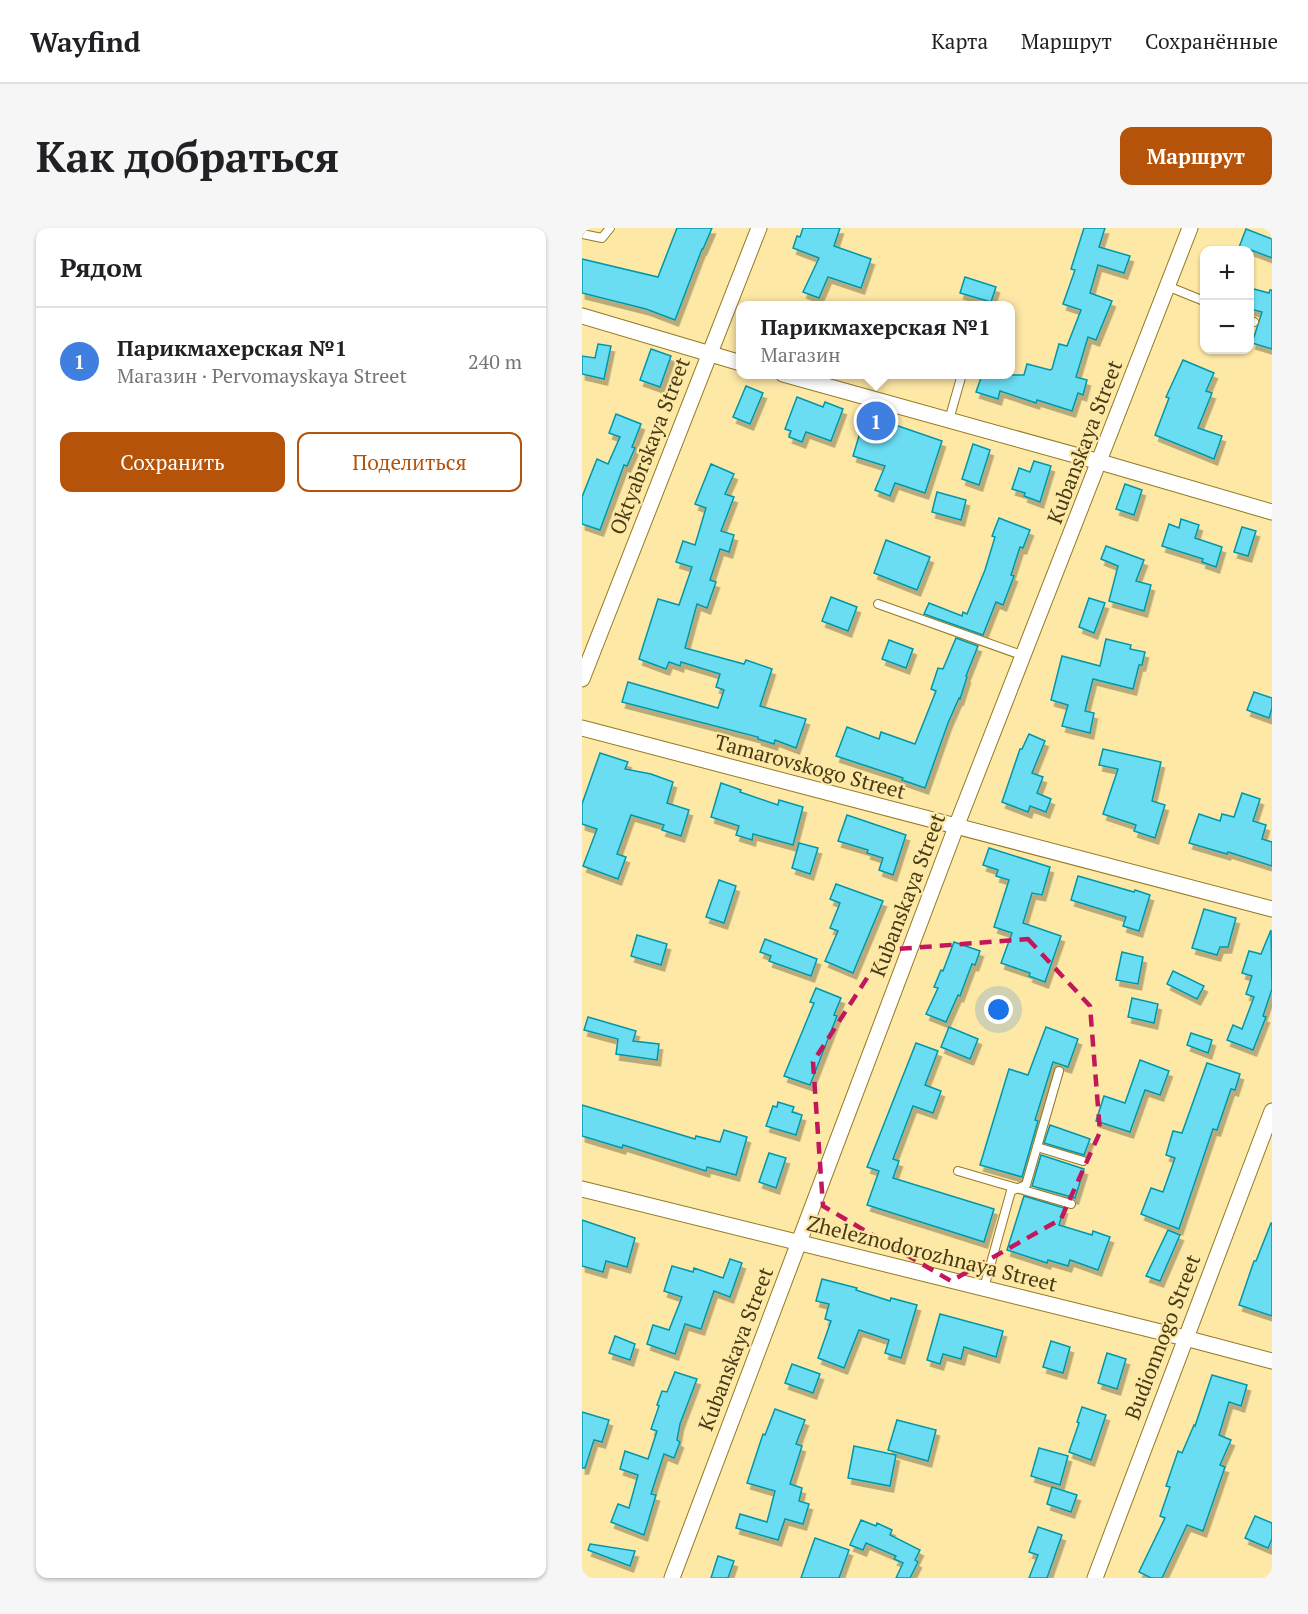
<!DOCTYPE html>
<html lang="ru">
<head>
<meta charset="utf-8">
<style>
  :root { --surface:#fff; --page:#f6f6f6; --text:#202124; --muted:#757577; --line:#e0e0e0; --accent:#b45309 }
  body { margin:0; font-family:"PT Serif",serif; background:var(--page); color:var(--text) }
  .controls { position:absolute; right:18px; top:18px; display:grid; overflow:hidden; border-radius:12px; box-shadow:0 2px 4px #0004 }
  .controls button { width:54px; height:54px; display:grid; place-items:center; padding:0; border:0; border-bottom:2px solid var(--line); background:var(--surface); color:var(--text); font:30px sans-serif }
  .you { position:absolute; left:417px; top:782px; width:21px; height:21px; margin:-15px; border:4px solid #fff; border-radius:50%; background:#1a73e8; box-shadow:0 0 0 9px #1a73e833 }
  .badge { display:grid; place-items:center; width:39px; height:39px; border-radius:50%; background:var(--accent); color:#fff; font-size:20px; font-weight:700 }
  .pin { position:absolute; translate:-50% -50%; border:3px solid #fff; box-shadow:0 2px 6px #0006 }
  .popup { position:absolute; left:154px; top:73px; width:279px; height:78px; box-sizing:border-box; display:grid; place-content:center; border-radius:12px; background:var(--surface); filter:drop-shadow(0 2px 4px #0005); font-size:20px; white-space:nowrap; color:var(--muted) }
  .popup b { font-size:22px; color:var(--text) }
  .popup::after { content:''; position:absolute; left:50%; top:100%; margin-left:-12px; border:12px solid transparent; border-top-color:var(--surface) }
  .list { margin:0; padding:0; list-style:none }
  h2 { display:flex; justify-content:space-between; align-items:center; height:78px; margin:0; padding:0 24px; font-size:26px }
  h2 small { font-size:20px; font-weight:400; color:var(--muted) }
  .list li { display:grid; grid-template-columns:39px 1fr auto; gap:18px; align-items:center; box-sizing:border-box; height:108px; padding:0 24px; border-top:2px solid var(--line) }
  .list b { display:block; font-size:22px; white-space:nowrap }
  .list p { margin:0; font-size:20px; white-space:nowrap; color:var(--muted) }
  .list em { font-size:20px; font-style:normal; color:var(--muted) }
  .actions { display:flex; gap:12px; padding:18px 24px }
  .actions a { flex:1; padding:14px 0; border:2px solid var(--accent); border-radius:12px; text-align:center; font-size:21px; color:var(--accent) }
  .actions .main { background:var(--accent); color:#fff }
  .map { position:relative; flex:none; width:690px; height:1350px; overflow:hidden; border-radius:12px }
  header { display:flex; align-items:center; gap:36px; box-sizing:border-box; height:84px; padding:0 30px; background:var(--surface); border-bottom:2px solid var(--line) }
  header strong { font-size:28px }
  nav { display:flex; gap:33px; margin-inline-start:auto; font-size:21px }
  .intro { display:flex; align-items:center; justify-content:space-between; box-sizing:border-box; height:144px; padding:0 36px }
  h1 { margin:0; font-size:42px }
  .button { padding:15px 27px; border-radius:12px; background:var(--accent); color:#fff; font-size:21px; font-weight:700 }
  main { display:flex; gap:36px; padding:0 36px }
  aside { flex:1; background:var(--surface); border-radius:12px; box-shadow:0 2px 4px #0004 }
  .map>svg:first-child { display:block }
</style>
</head>
<body>
<header>
<strong>Wayfind</strong>
<nav><a>Карта</a><a>Маршрут</a><a>Сохранённые</a></nav>
</header>
<div class="intro"><h1>Как добраться</h1><a class="button">Маршрут</a></div>
<main>
<aside>
<h2>Рядом<small></small></h2>
<ul class="list">
<li><span class="badge" style="background:#3f7fe0">1</span><div><b>Парикмахерская №1</b><p>Магазин · Pervomayskaya Street</p></div><em>240 m</em></li>
</ul>
<div class="actions"><a class="main">Сохранить</a><a>Поделиться</a></div>
</aside>
<div class="map">
<svg width="690" height="1350" viewBox="0 0 690 1350">
  <defs>
    <filter id="shadow"><feDropShadow dx="3.5" dy="6" stdDeviation="0" flood-color="#0004"/></filter>
  </defs>
  <rect width="100%" height="100%" fill="#fee8a6"/>
  <g fill="#6addf3" stroke="#0097ab" stroke-width="1.5" filter="url(#shadow)">
    <polygon points="95,0 130,0 121,21 120,21 93,92 64,81 0,65 0,31 76,49"/>
    <polygon points="221,0 258,0 252,18 289,31 279,60 246,49 237,70 221,64 237,30 211,20 215,8 218,9"/>
    <polygon points="502,0 523,0 517,19 548,28 542,45 516,37 508,65 530,73 514,112 506,109 494,149 505,152 501,167 496,165 490,183 455,172 454,175 418,163 416,171 394,164 400,147 442,147 445,136 468,142 470,141 477,116 485,118 499,82 481,76 493,42 489,41"/>
    <polygon points="664,1 690,11 690,30 669,22 656,22"/>
    <polygon points="383,49 414,59 409,74 378,65"/>
    <polygon points="668,60 687,65 688,62 690,62 690,121 670,115 680,84 668,81"/>
    <polygon points="16,116 29,118 22,151 0,146 0,128 13,130"/>
    <polygon points="69,121 89,128 78,159 58,152"/>
    <polygon points="601,132 632,145 624,163 630,165 616,200 640,208 632,231 573,207 587,170 584,169"/>
    <polygon points="164,158 181,165 168,196 151,189"/>
    <polygon points="215,169 241,179 243,174 261,181 249,213 224,204 220,214 207,209 209,203 203,201"/>
    <polygon points="34,186 59,196 50,219 53,220 45,238 42,237 18,302 0,296 0,269 15,231 26,236 38,209 27,205"/>
    <polygon points="290,189 360,213 343,265 313,255 308,268 293,262 303,238 271,228 277,208 283,210"/>
    <polygon points="391,216 408,222 397,257 380,251"/>
    <polygon points="452,233 469,238 458,274 442,268 443,265 430,261 437,240 448,244"/>
    <polygon points="129,236 152,246 143,266 152,269 139,303 152,307 147,324 138,321 128,352 134,354 125,380 115,376 103,420 162,436 164,432 190,441 178,478 224,491 214,520 193,512 192,516 176,511 176,509 40,474 46,454 136,480 142,462 134,459 138,446 99,434 98,438 87,434 84,441 57,431 76,371 97,377 110,339 94,334 101,313 113,317 124,280 113,276"/>
    <polygon points="543,256 560,262 552,287 534,281"/>
    <polygon points="355,264 384,272 379,292 350,284"/>
    <polygon points="417,290 448,302 441,320 438,319 429,347 432,348 421,377 414,374 401,407 342,386 347,375 380,388 381,384 385,386 403,342 413,309 410,308"/>
    <polygon points="599,291 617,297 613,310 640,319 634,339 620,334 621,331 580,318 587,296 597,300"/>
    <polygon points="660,299 674,303 666,328 652,324"/>
    <polygon points="304,312 348,329 335,362 292,345"/>
    <polygon points="524,318 562,332 554,353 569,357 562,383 527,373 536,338 519,331"/>
    <polygon points="249,369 275,379 266,403 240,393"/>
    <polygon points="507,370 523,375 512,405 497,399"/>
    <polygon points="374,410 396,418 384,448 385,449 378,471 377,470 366,495 343,560 320,552 321,550 254,528 265,499 297,511 299,504 333,516 354,463 349,461 356,440 361,441"/>
    <polygon points="524,411 549,417 548,421 563,424 560,437 557,437 551,461 511,451 503,483 512,485 508,505 480,498 486,477 469,472 480,428 518,438"/>
    <polygon points="307,412 331,421 324,440 300,431"/>
    <polygon points="672,464 690,470 690,480 687,490 665,482"/>
    <polygon points="447,506 463,513 450,545 461,549 455,565 469,571 464,584 448,578 446,584 420,574 438,521 440,521"/>
    <polygon points="521,521 579,534 570,573 583,577 573,610 552,603 554,597 521,586 536,541 517,537"/>
    <polygon points="18,525 46,534 43,541 69,546 91,554 85,575 107,582 99,608 80,602 82,597 49,587 35,626 44,629 36,651 1,638 15,601 0,596 0,576"/>
    <polygon points="139,555 159,562 158,564 196,577 197,572 221,579 211,617 171,606 170,612 154,607 157,598 129,589"/>
    <polygon points="660,565 678,571 671,593 684,597 680,611 690,614 690,638 646,624 645,626 607,615 617,586 638,593 640,586 652,589"/>
    <polygon points="265,587 324,607 311,647 297,642 301,630 285,625 286,622 256,613"/>
    <polygon points="217,615 236,620 228,646 210,640"/>
    <polygon points="407,620 468,639 460,667 450,665 441,695 479,708 463,754 447,748 448,745 419,735 430,705 412,699 427,652 414,648 416,642 401,637"/>
    <polygon points="496,648 552,664 553,662 568,667 557,703 541,698 544,689 489,672"/>
    <polygon points="137,652 154,658 142,695 124,689"/>
    <polygon points="254,656 301,673 271,745 243,733 256,703 248,700 258,675 248,671"/>
    <polygon points="622,681 654,690 646,719 638,719 635,727 610,720"/>
    <polygon points="689,702 690,761 681,788 684,789 671,822 645,812 651,797 660,801 672,769 664,766 670,748 660,745 667,723 679,726"/>
    <polygon points="55,707 85,716 79,737 49,728"/>
    <polygon points="183,711 235,731 229,748 187,733 189,728 178,724"/>
    <polygon points="372,714 398,723 393,737 390,736 378,768 376,767 364,794 344,786 356,760 352,759 359,742 361,743"/>
    <polygon points="540,724 561,729 556,756 534,752"/>
    <polygon points="591,743 622,758 615,771 585,756"/>
    <polygon points="234,760 259,770 252,787 255,788 228,857 202,848 232,775 228,774"/>
    <polygon points="550,770 576,776 572,795 546,789"/>
    <polygon points="6,789 54,803 51,813 77,816 75,832 34,826 36,811 2,802"/>
    <polygon points="367,799 396,811 388,831 359,819"/>
    <polygon points="464,799 496,811 486,839 471,834 453,892 456,893 440,949 398,937 427,841 446,847"/>
    <polygon points="609,805 630,812 626,825 605,817"/>
    <polygon points="334,815 356,823 343,857 359,863 351,885 331,878 311,931 317,933 311,950 412,981 402,1014 285,977 297,943 285,939"/>
    <polygon points="558,832 587,843 578,867 563,862 548,904 514,893 522,868 543,875"/>
    <polygon points="625,835 658,846 653,862 649,861 635,902 631,901 597,1001 559,986 569,960 581,964 593,930 584,927 591,903 600,905"/>
    <polygon points="196,874 212,879 210,884 220,887 214,907 184,898 191,878 195,879"/>
    <polygon points="0,877 113,911 114,908 138,914 142,902 165,909 154,947 125,939 124,943 41,917 40,920 0,908"/>
    <polygon points="468,897 508,911 502,927 462,915"/>
    <polygon points="187,925 204,930 194,960 177,954"/>
    <polygon points="459,927 502,941 493,970 450,958"/>
    <polygon points="442,968 482,980 477,997 510,1007 511,1003 528,1009 516,1042 488,1032 486,1038 466,1032 465,1035 425,1022"/>
    <polygon points="0,992 53,1010 45,1039 24,1033 21,1044 0,1038"/>
    <polygon points="689,995 690,995 690,1088 657,1077 672,1033 674,1033"/>
    <polygon points="586,1002 598,1007 578,1053 564,1048"/>
    <polygon points="148,1031 160,1035 148,1069 132,1063 119,1101 103,1096 93,1126 65,1116 71,1097 87,1102 100,1069 82,1063 90,1038 111,1044 112,1040 141,1050"/>
    <polygon points="240,1051 275,1060 274,1062 308,1073 309,1070 335,1077 319,1130 303,1125 307,1112 277,1102 262,1140 236,1130 249,1093 243,1091 247,1076 234,1073"/>
    <polygon points="358,1086 421,1103 414,1129 382,1119 379,1131 361,1126 358,1136 345,1132"/>
    <polygon points="33,1108 53,1116 48,1132 27,1125"/>
    <polygon points="469,1113 488,1119 481,1145 461,1139"/>
    <polygon points="525,1125 544,1131 535,1161 516,1155"/>
    <polygon points="210,1136 238,1146 231,1165 203,1155"/>
    <polygon points="93,1144 115,1151 98,1196 95,1212 98,1214 92,1230 82,1226 69,1266 74,1267 62,1307 29,1294 36,1276 47,1280 56,1247 38,1241 43,1223 66,1231 75,1203 69,1201 77,1178 75,1177 80,1163 85,1164"/>
    <polygon points="630,1147 665,1157 659,1178 647,1174 637,1207 649,1212 638,1237 643,1239 621,1303 605,1297 580,1350 569,1350 557,1344 583,1290 578,1288 588,1259 584,1258 596,1223 600,1225 612,1197 613,1198"/>
    <polygon points="500,1179 524,1187 509,1232 487,1224 497,1195 495,1194"/>
    <polygon points="193,1181 223,1192 214,1216 220,1218 208,1256 220,1260 217,1273 227,1276 221,1296 203,1291 196,1312 154,1300 158,1286 185,1294 193,1263 165,1255 181,1206 183,1207"/>
    <polygon points="0,1184 27,1192 20,1214 12,1212 3,1240 0,1240"/>
    <polygon points="315,1192 354,1202 346,1233 306,1222"/>
    <polygon points="272,1218 314,1227 308,1258 266,1250"/>
    <polygon points="457,1220 486,1228 478,1257 449,1248"/>
    <polygon points="470,1259 495,1267 489,1284 465,1276"/>
    <polygon points="673,1288 690,1295 690,1311 686,1320 663,1310"/>
    <polygon points="279,1292 294,1298 295,1295 310,1302 308,1307 338,1322 333,1332 336,1334 328,1350 314,1350 321,1335 312,1331 314,1328 284,1315 281,1322 268,1317"/>
    <polygon points="456,1299 480,1307 465,1350 447,1350 456,1327 447,1324"/>
    <polygon points="233,1310 267,1322 257,1350 219,1350"/>
    <polygon points="8,1316 53,1323 48,1338 6,1322"/>
    <polygon points="136,1328 152,1333 146,1350 129,1350"/>
  </g>
  <g fill="none" stroke-linecap="round" stroke-linejoin="round">
    <defs>
      <g id="lane">
        <polyline points="0,6 20,10 28,0"/>
        <polyline points="585,58 622,73"/>
        <polyline points="668,92 672,94"/>
        <polyline points="367,192 380,146"/>
        <polyline points="296,376 442,428"/>
        <polyline points="455,919 501,933"/>
        <polyline points="376,943 489,976"/>
        <polyline points="402,1060 429,963 444,957 477,843"/>
      </g>
      <g id="street">
        <polyline points="0,88 159,135"/>
        <polyline points="201,146 518,234 690,284"/>
        <polyline points="0,451 177,0"/>
        <polyline points="0,500 690,681"/>
        <polyline points="0,961 603,1110 690,1133"/>
        <polyline points="90,1350 374,599 608,0"/>
        <polyline points="513,1350 690,883"/>
      </g>
    </defs>
    <use href="#lane" stroke="#947a21" stroke-width="10"/>
    <use href="#street" stroke="#947a21" stroke-width="17"/>
    <use href="#lane" stroke="#fff" stroke-width="8"/>
    <use href="#street" stroke="#fff" stroke-width="15"/>
  </g>
  <path fill="none" stroke="#c2185b" stroke-width="4.5" stroke-dasharray="12 8" stroke-linejoin="round" d="M446 711 508 778 518 904 479 991 369 1053 241 978 231 834 303 722Z"/>
  <g text-anchor="middle" stroke-width="4.5" stroke-linejoin="round" paint-order="stroke">
    <g font-size="21" fill="#463b18" stroke="#fee8a6">
      <text transform="translate(503 214) rotate(-69)" y="7">Kubanskaya Street</text>
      <text transform="translate(68 218) rotate(-69)" y="7">Oktyabrskaya Street</text>
      <text transform="translate(228 539) rotate(15)" y="7">Tamarovskogo Street</text>
      <text transform="translate(326 667) rotate(-69)" y="7">Kubanskaya Street</text>
      <text transform="translate(350 1026) rotate(14)" y="7">Zheleznodorozhnaya Street</text>
      <text transform="translate(581 1109) rotate(-69)" y="7">Budionnogo Street</text>
      <text transform="translate(154 1121) rotate(-69)" y="7">Kubanskaya Street</text>
    </g>
  </g>
</svg>
<div class="controls">
<button>+</button>
<button>−</button>
</div>
<div class="you"></div>
<div class="pin badge" style="left:294px;top:193px;background:#3f7fe0">1</div>
<div class="popup"><b>Парикмахерская №1</b>Магазин</div>
</div>
</main>
</body>
</html>
